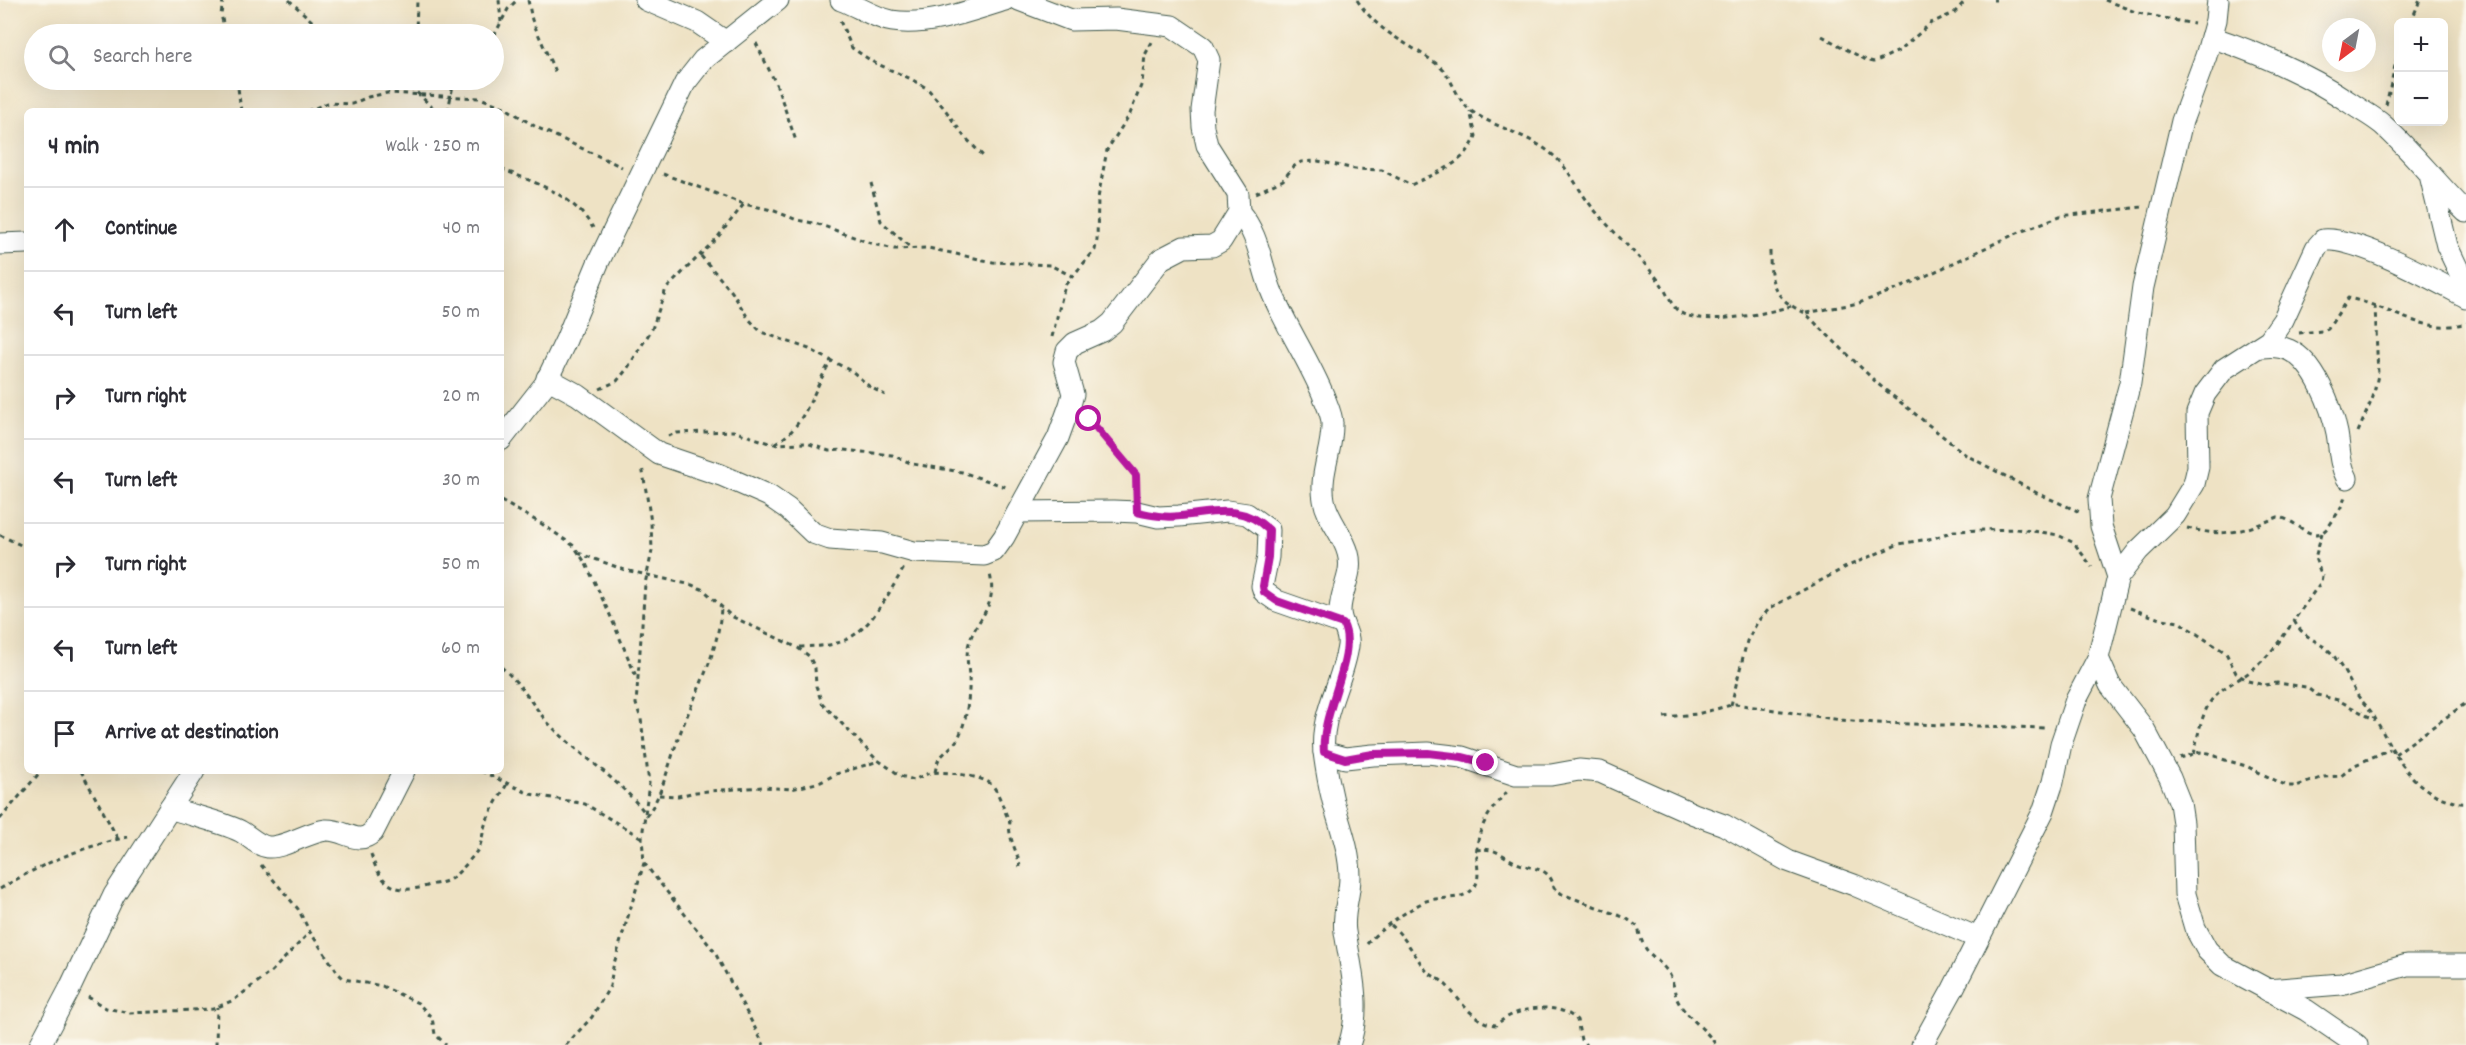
<!DOCTYPE html>
<html lang="en">
<head>
<meta charset="utf-8">
<style>
  :root { --surface:#fff; --page:#f7f7f7; --text:#2b2b33; --muted:#7c7c81; --line:#e1e1e2 }
  body { margin:0; font-family:Dekko,sans-serif; background:var(--page); color:var(--text) }
  .controls { position:absolute; right:18px; top:18px; display:grid; overflow:hidden; border-radius:9px; box-shadow:0 6px 24px #0002 }
  .controls button { width:54px; height:54px; display:grid; place-items:center; padding:0; border:0; border-bottom:2px solid var(--line); background:var(--surface); color:var(--text); font:30px sans-serif }
  .compass { position:absolute; left:2322px; top:18px; width:54px; height:54px; border-radius:50%; background:var(--surface); box-shadow:0 6px 24px #0002; rotate:212deg }
  .stop { position:absolute; width:18px; height:18px; margin:-14px; border:4px solid #b5179e; border-radius:50%; background:#fff }
  .stop.end { background:#b5179e; border-color:#fff; box-shadow:0 2px 6px #0008 }
  .list { margin:0; padding:0; list-style:none }
  h2 { display:flex; justify-content:space-between; align-items:center; height:78px; margin:0; padding:0 24px; font-size:26px }
  h2 small { font-size:20px; font-weight:400; color:var(--muted) }
  .list li { display:grid; grid-template-columns:39px 1fr auto; gap:18px; align-items:center; box-sizing:border-box; height:84px; padding:0 24px; border-top:2px solid var(--line) }
  .list b { display:block; font-size:22px; white-space:nowrap }
  .list em { font-size:20px; font-style:normal; color:var(--muted) }
  .icon { flex:none; width:33px; height:33px; fill:none; stroke:currentColor; stroke-width:2; stroke-linecap:round; stroke-linejoin:round }
  .map { position:relative; flex:none; width:2466px; height:1045px; overflow:hidden }
  .search { position:absolute; background:var(--surface); box-shadow:0 6px 24px #0002; left:24px; top:24px; width:480px; height:66px; display:flex; align-items:center; gap:15px; box-sizing:border-box; padding:0 21px; border-radius:33px; color:var(--muted); font-size:22px }
  .panel { position:absolute; background:var(--surface); box-shadow:0 6px 24px #0002; left:24px; top:108px; width:480px; height:666px; border-radius:9px }
  .map>svg:first-child { display:block }
</style>
</head>
<body>
<div class="map">
<svg width="2466" height="1045" viewBox="0 0 2466 1045">
  <rect width="100%" height="100%" fill="#fbf7ec"/>
  <filter id="ink" filterUnits="userSpaceOnUse"><feTurbulence type="fractalNoise" baseFrequency=".0167" numOctaves="2"/><feDisplacementMap in="SourceGraphic" scale="12" xChannelSelector="R" yChannelSelector="G"/><feConvolveMatrix kernelMatrix="1 2 1 2 8 2 1 2 1" color-interpolation-filters="sRGB"/></filter>
  <filter id="wash" filterUnits="userSpaceOnUse"><feTurbulence type="fractalNoise" baseFrequency=".008" numOctaves="4" result="noise"/><feDisplacementMap in="SourceGraphic" scale="24" xChannelSelector="R" yChannelSelector="G"/><feGaussianBlur stdDeviation="1.35" result="paint"/><feColorMatrix in="noise" values="0 0 0 0 0 0 0 0 0 0 0 0 0 0 0 0 0 1.4 0 .05"/><feComposite in="paint" operator="in"/></filter>
  <g filter="url(#wash)">
    <rect width="100%" height="100%" fill="#eee2c4"/>
  </g>
  <g filter="url(#ink)">
    <g fill="none" stroke-linecap="round" stroke-linejoin="round">
      <defs>
        <g id="minor">
          <polyline points="646,0 697,22 726,42"/>
          <path d="M841 0C858 6 874 18 892 21 928 27 972 10 1005 0"/>
          <polyline points="2218,0 2216,20 2206,56 2182,121 2143,287 2130,383 2099,499 2101,526 2118,577 2098,658 2110,685 2144,729 2170,778 2180,803 2183,823 2185,894 2195,928 2207,950 2222,965 2306,1010 2357,1045"/>
          <path d="M2211 37C2262 54 2308 74 2352 104 2362 111 2374 117 2383 125 2413 152 2437 184 2466 212"/>
          <polyline points="2430,175 2447,246 2466,286"/>
          <path d="M1239 212C1260 235 1261 268 1273 295 1288 330 1310 362 1324 397 1327 405 1332 415 1332 423 1333 450 1319 473 1324 500 1327 519 1343 534 1348 553 1354 574 1340 591 1340 611 1340 624 1350 632 1348 646 1343 682 1320 714 1324 752L1345 758 1373 755 1428 753 1462 757 1516 775H1551L1579 770 1600 772 1694 814 1724 825 1788 861 1854 885 1978 938"/>
          <polyline points="0,244 27,243"/>
          <path d="M2262 347C2271 346 2280 346 2289 350 2315 362 2332 408 2337 433 2340 450 2339 463 2347 478"/>
          <polyline points="547,378 578,395 659,454 721,475 769,496 788,509 813,533 830,539 882,543 914,552 984,555 994,551 1004,537 1058,438 1070,405 1073,394 1064,362 1067,351 1075,343 1102,331 1112,323 1161,259 1184,247 1212,246 1221,241 1239,212 1238,194 1207,145 1203,127 1202,110 1209,60 1203,47 1172,26 1116,19 1071,20 1019,0"/>
          <polyline points="501,440 545,384 566,340 598,263 685,83 703,60 778,0"/>
          <polyline points="1018,512 1113,511 1137,512 1158,517 1179,516 1227,511 1247,514 1269,530 1268,557 1262,586 1264,592 1277,601 1343,624"/>
          <path d="M2118 577 2138 551 2175 515 2194 484 2198 467 2197 413 2205 394 2224 369 2269 340 2283 320 2316 248 2323 240C2357 237 2434 280 2466 297"/>
          <path d="M1324 752C1326 768 1329 785 1333 801 1340 826 1350 851 1350 877 1350 896 1342 913 1345 932 1351 969 1362 1008 1349 1045"/>
          <path d="M170 808C193 816 219 821 240 831 249 836 258 846 268 847 285 848 308 832 326 830 345 829 357 847 373 832L404 771"/>
          <polyline points="2267,990 2341,984 2407,965 2466,965"/>
          <polyline points="40,1045 69,990 114,895 194,771"/>
          <polyline points="1922,1045 1953,989 2043,812 2053,782 2061,744 2076,700 2098,658"/>
        </g>
      </defs>
      <use href="#minor" stroke="#3e564a" stroke-width="23"/>
      <g stroke="#3e564a" stroke-width="3" stroke-dasharray="4.5 4.5" stroke-linecap="butt">
        <polyline points="223,0 221,15 226,34"/>
        <polyline points="289,0 326,34"/>
        <polyline points="499,0 501,22"/>
        <polyline points="528,0 532,20 556,74"/>
        <path d="M1357 0C1380 35 1408 42 1438 65 1453 77 1455 98 1470 110 1492 127 1531 135 1554 156 1569 169 1579 191 1592 207 1613 233 1639 255 1659 281 1667 291 1671 309 1683 314 1707 325 1766 314 1791 306"/>
        <polyline points="1993,0 1996,0"/>
        <polyline points="2105,0 2138,13 2194,24"/>
        <polyline points="840,21 852,48 873,62 911,79 928,89 944,108 963,135 983,156"/>
        <polyline points="2411,22 2420,0"/>
        <polyline points="416,34 417,0"/>
        <polyline points="494,36 508,9 517,0"/>
        <polyline points="1822,36 1866,60 1874,62 1899,51 1931,23 1954,13 1966,0"/>
        <polyline points="756,43 777,86 796,141"/>
        <polyline points="237,80 241,111"/>
        <polyline points="404,80 436,111"/>
        <polyline points="2386,105 2398,53"/>
        <polyline points="307,111 328,103 352,104 368,97 387,93 480,98 504,107 536,127 622,167"/>
        <polyline points="448,111 454,80"/>
        <path d="M501 169C536 183 573 194 593 228"/>
        <polyline points="663,174 744,204 772,210 797,220 818,224 873,244 894,249 928,248 993,262 1050,265 1072,276"/>
        <polyline points="871,183 881,221 910,247"/>
        <path d="M1256 193 1283 180 1293 167 1301 162 1318 161 1355 169 1382 170 1411 185C1437 172 1465 165 1476 136L1470 111"/>
        <path d="M1770 251C1770 284 1773 298 1805 313L1878 384 1966 455 2037 493 2082 513"/>
        <polyline points="701,256 732,292 748,318 761,332 809,349 853,372 870,387 885,395"/>
        <polyline points="1806,313 1859,303 1900,288 2015,234 2060,216 2143,207"/>
        <path d="M2299 333 2322 331 2328 329 2348 298C2390 306 2423 336 2466 323"/>
        <polyline points="1052,337 1065,285 1095,250 1097,240 1098,198 1107,150 1130,114 1142,83 1145,55 1152,42"/>
        <polyline points="600,389 617,381 627,369 652,329 666,289 717,238 744,204"/>
        <polyline points="1087,414 1136,475 1137,492"/>
        <polyline points="2358,432 2373,397 2378,375 2375,306"/>
        <polyline points="668,436 677,433 733,431 773,444 807,443 829,451 843,450 892,455 913,464 962,472 1009,488"/>
        <path d="M775 443C805 429 814 387 831 361"/>
        <polyline points="501,501 542,524 574,546 586,564 610,615 638,681"/>
        <path d="M2187 528C2226 538 2243 531 2278 517 2298 519 2314 550 2331 523 2337 514 2342 507 2345 497"/>
        <path d="M2322 533 2315 558 2322 576 2321 582 2294 620C2301 638 2323 642 2334 656 2343 669 2350 682 2358 696 2362 702 2368 707 2372 713 2391 745 2404 781 2440 797 2448 800 2457 804 2466 803"/>
        <polyline points="0,535 27,548"/>
        <path d="M578 553 625 570 692 585 704 590 731 616 798 648 809 656 815 668 816 686 822 703 875 758 901 776 914 780C918 778 923 775 927 774 938 769 982 776 991 784 999 791 1004 812 1010 822 1007 838 1018 851 1020 867"/>
        <polyline points="2130,608 2157,618 2179,622 2226,653 2236,673 2248,681 2265,685 2277,683 2306,687 2317,695 2338,700 2375,720"/>
        <path d="M800 647C812 646 825 647 837 643 870 634 887 595 904 568"/>
        <path d="M501 667C522 684 533 707 551 726 582 757 619 779 646 814"/>
        <polyline points="1731,705 1747,641 1758,621 1770,608 1848,566 1899,544 1934,538 1954,531 2015,529 2041,532 2058,535 2074,543 2092,567"/>
        <polyline points="1664,717 1697,714 1735,704 1841,720 1876,723 2046,728"/>
        <path d="M2194 754C2198 736 2201 712 2214 697 2225 685 2240 680 2252 670 2269 656 2283 638 2294 620"/>
        <polyline points="2395,754 2466,703"/>
        <polyline points="2180,758 2200,752 2209,753 2222,759 2246,766 2287,786 2296,786 2324,777 2341,776 2355,765 2390,749"/>
        <polyline points="81,771 118,839"/>
        <polyline points="481,771 530,794 585,804 642,838"/>
        <path d="M935 772C936 768 937 763 939 759 946 750 956 745 960 734 967 718 970 693 969 675 968 665 966 657 968 647 975 617 998 610 990 574"/>
        <polyline points="659,795 678,796 696,792 763,787 791,789 821,782 836,774 879,761"/>
        <path d="M646 816C662 797 669 763 678 739 694 694 719 655 721 607"/>
        <polyline points="0,819 41,771"/>
        <path d="M1476 850C1496 847 1500 855 1517 863 1533 870 1550 866 1554 888L1562 894 1626 918 1638 927C1644 956 1652 952 1668 972 1675 982 1673 993 1679 1003 1687 1017 1706 1029 1716 1045"/>
        <path d="M371 854C381 888 398 895 430 885 438 883 445 883 452 878 461 871 470 860 477 851 483 843 482 830 487 820 492 808 500 796 507 784"/>
        <polyline points="644,863 714,951 764,1045"/>
        <polyline points="261,865 298,909 310,932 338,973 344,979 382,986 418,1003 432,1018 435,1034 446,1045"/>
        <path d="M0 889C41 864 81 847 128 837"/>
        <path d="M1391 925C1406 938 1413 953 1425 969 1429 975 1437 977 1443 982 1459 997 1472 1023 1496 1025 1516 1007 1556 1000 1577 1020L1581 1040 1586 1045"/>
        <path d="M1367 944C1377 931 1410 908 1426 901 1441 896 1462 902 1474 888 1482 877 1475 860 1477 847 1479 826 1492 807 1507 792"/>
        <polyline points="88,997 106,1008 130,1013 213,1009 234,1000 272,971 310,932"/>
        <polyline points="216,1045 217,1007"/>
        <polyline points="566,1045 592,1017 610,986 613,967 644,863 642,838 649,783 641,719 636,704 645,584 652,551 651,522 642,466"/>
      </g>
      <use href="#minor" stroke="#fff" stroke-width="21"/>
    </g>
  </g>
  <g fill="none" stroke-linecap="round" stroke-linejoin="round" filter="url(#ink)">
    <path stroke="#b5179e" stroke-width="8" d="M1089 419 1136 475 1137 512C1151 515 1165 518 1180 516 1214 513 1241 503 1269 530L1268 557 1263 586 1264 592 1277 601 1343 624C1359 654 1320 713 1324 752L1345 759 1373 754 1428 753 1462 757 1486 763"/>
  </g>
</svg>
<div class="controls">
<button>+</button>
<button>−</button>
</div>
<svg class="compass" viewBox="-18 -18 36 36"><path d="M0-13l5 13h-10z" fill="#e53935"/><path d="M0 13l5-13h-10z" fill="#7c7c81"/></svg>
<div class="stop" style="left:1089px;top:419px"></div>
<div class="stop end" style="left:1486px;top:763px"></div>
<div class="search"><svg class="icon" aria-label="search" viewBox="0 0 24 24"><circle cx="10" cy="10" r="6"/><path d="M15 15l6 6"/></svg>Search here</div>
<section class="panel">
<h2>4 min<small>Walk · 250 m</small></h2>
<ul class="list">
<li><svg class="icon" aria-label="ahead" viewBox="0 0 24 24"><path d="M12 20V5M6 11l6-6 6 6"/></svg><div><b>Continue</b></div><em>40 m</em></li>
<li><svg class="icon" aria-label="left" viewBox="0 0 24 24"><path d="M17 20v-9H6M10 6l-5 5 5 5"/></svg><div><b>Turn left</b></div><em>50 m</em></li>
<li><svg class="icon" aria-label="right" viewBox="0 0 24 24"><path d="M7 20v-9h11M14 6l5 5-5 5"/></svg><div><b>Turn right</b></div><em>20 m</em></li>
<li><svg class="icon" aria-label="left" viewBox="0 0 24 24"><path d="M17 20v-9H6M10 6l-5 5 5 5"/></svg><div><b>Turn left</b></div><em>30 m</em></li>
<li><svg class="icon" aria-label="right" viewBox="0 0 24 24"><path d="M7 20v-9h11M14 6l5 5-5 5"/></svg><div><b>Turn right</b></div><em>50 m</em></li>
<li><svg class="icon" aria-label="left" viewBox="0 0 24 24"><path d="M17 20v-9H6M10 6l-5 5 5 5"/></svg><div><b>Turn left</b></div><em>60 m</em></li>
<li><svg class="icon" aria-label="arrive" viewBox="0 0 24 24"><path d="M6 21V4h12l-3 4 3 4H6"/></svg><div><b>Arrive at destination</b></div></li>
</ul>
</section>
</div>
</body>
</html>
